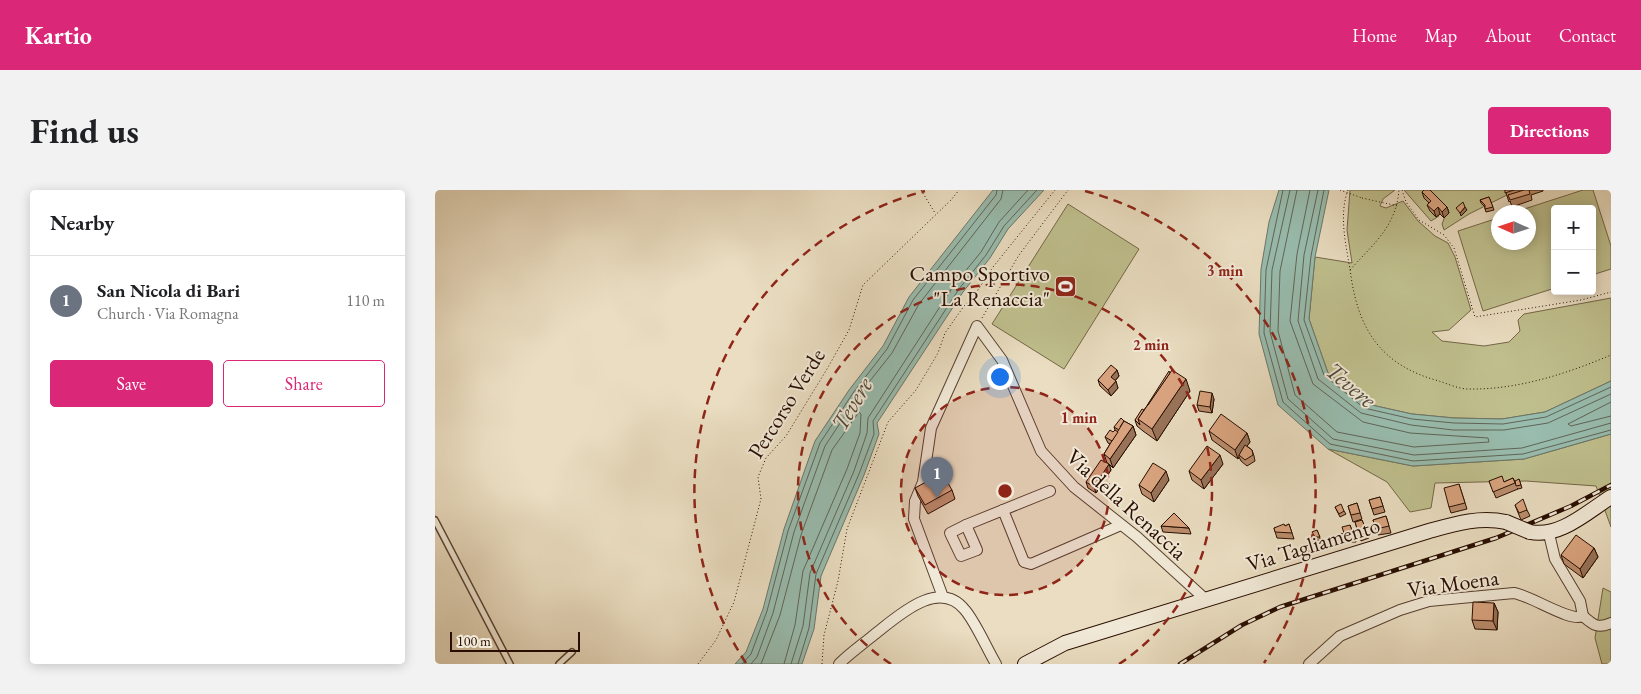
<!DOCTYPE html>
<html lang="en">
<head>
<meta charset="utf-8">
<style>
  :root { --surface:#fff; --page:#f2f2f2; --text:#202124; --muted:#757577; --line:#e0e0e0; --accent:#db2777 }
  body { margin:0; font-family:"EB Garamond",serif; background:var(--page); color:var(--text) }
  .controls { position:absolute; right:15px; top:15px; display:grid; overflow:hidden; border-radius:5px; box-shadow:0 2px 12px #0003 }
  .controls button { width:45px; height:45px; display:grid; place-items:center; padding:0; border:0; border-bottom:1px solid var(--line); background:var(--surface); color:var(--text); font:25px sans-serif }
  .compass { position:absolute; left:1056px; top:15px; width:45px; height:45px; border-radius:50%; background:var(--surface); box-shadow:0 2px 12px #0003; rotate:273deg }
  .scale { position:absolute; left:15px; bottom:12px; width:130px; box-sizing:border-box; padding-left:5px; border:2px solid #280d00; border-top:0; font-size:14px; line-height:18px; white-space:nowrap; color:#280d00; -webkit-text-stroke:4px #f1e9d7; paint-order:stroke }
  .you { position:absolute; left:564px; top:186px; width:18px; height:18px; margin:-12px; border:4px solid #fff; border-radius:50%; background:#1a73e8; box-shadow:0 0 0 8px #1a73e833 }
  .badge { display:grid; place-items:center; width:32px; height:32px; border-radius:50%; background:var(--accent); color:#fff; font-size:16px; font-weight:700 }
  .pin { position:absolute; translate:-50% -41px; filter:drop-shadow(0 1px 2px #0008) }
  .pin::after { content:''; position:absolute; top:26px; width:18px; height:15px; background:inherit; clip-path:polygon(0 0,100% 0,50% 100%) }
  .list { margin:0; padding:0; list-style:none }
  h2 { display:flex; justify-content:space-between; align-items:center; height:65px; margin:0; padding:0 20px; font-size:21px }
  h2 small { font-size:16px; font-weight:400; color:var(--muted) }
  .list li { display:grid; grid-template-columns:32px 1fr auto; gap:15px; align-items:center; box-sizing:border-box; height:90px; padding:0 20px; border-top:1px solid var(--line) }
  .list b { display:block; font-size:19px; white-space:nowrap }
  .list p { margin:0; font-size:16px; white-space:nowrap; color:var(--muted) }
  .list em { font-size:16px; font-style:normal; color:var(--muted) }
  .actions { display:flex; gap:10px; padding:15px 20px }
  .actions a { flex:1; padding:11px 0; border:1px solid var(--accent); border-radius:5px; text-align:center; font-size:18px; color:var(--accent) }
  .actions .main { background:var(--accent); color:#fff }
  .map { position:relative; flex:none; width:1176px; height:474px; overflow:hidden; border-radius:5px }
  header { display:flex; align-items:center; gap:30px; box-sizing:border-box; height:70px; padding:0 25px; background:var(--accent); color:#fff }
  header strong { font-size:24px }
  nav { display:flex; gap:28px; margin-inline-start:auto; font-size:18px }
  .intro { display:flex; align-items:center; justify-content:space-between; box-sizing:border-box; height:120px; padding:0 30px }
  h1 { margin:0; font-size:35px }
  .button { padding:12px 22px; border-radius:5px; background:var(--accent); color:#fff; font-size:18px; font-weight:700 }
  main { display:flex; gap:30px; padding:0 30px }
  aside { flex:1; background:var(--surface); border-radius:5px; box-shadow:0 2px 12px #0003 }
  .map>svg:first-child { display:block }
</style>
</head>
<body>
<header>
<strong>Kartio</strong>
<nav><a>Home</a><a>Map</a><a>About</a><a>Contact</a></nav>
</header>
<div class="intro"><h1>Find us</h1><a class="button">Directions</a></div>
<main>
<aside>
<h2>Nearby<small></small></h2>
<ul class="list">
<li><span class="badge" style="background:#6b7280">1</span><div><b>San Nicola di Bari</b><p>Church · Via Romagna</p></div><em>110 m</em></li>
</ul>
<div class="actions"><a class="main">Save</a><a>Share</a></div>
</aside>
<div class="map">
<svg width="1176" height="474" viewBox="0 0 1176 474">
  <rect width="100%" height="100%" fill="#eaddc1"/>
  <filter id="stains"><feTurbulence type="fractalNoise" baseFrequency=".004" numOctaves="4"/><feColorMatrix values="0 0 0 0 .2 0 0 0 0 .09 0 0 0 0 .02 0 0 0 .5 -.17"/></filter>
  <radialGradient id="worn" r=".72"><stop offset=".6" stop-color="#630" stop-opacity="0"/><stop offset="1" stop-color="#630" stop-opacity=".3"/></radialGradient>
  <g fill="#bfbf8d" stroke="#746646">
    <polygon points="915,0 960,0 948,9 945,16 951,18 968,11 983,31 1000,46 1013,53 1020,67 1036,120 1014,140 997,142 1007,151 1049,156 1074,152 1085,141 1083,130 1089,124 1176,108 1176,191 1110,222 1067,229 1019,228 977,224 932,214 893,183 874,129 880,67 917,73 912,40"/>
    <polygon points="969,0 1082,0 1034,24 1009,40 1007,34 1013,19 995,3 990,6 1004,26 996,31"/>
    <polygon points="1148,0 1158,0 1176,56 1176,79 1157,85 1157,19 1120,19 1120,98 1048,121 1023,41 1063,28 1064,52 1094,52 1094,22 1080,22"/>
    <polygon points="633,14 704,59 629,179 557,134"/>
    <polygon points="1176,244 1176,337 1161,296 1091,291 1000,293 996,318 975,322 952,292 893,259 978,276 1089,269"/>
    <polygon points="1168,398 1176,402 1176,474 1167,474 1160,448"/>
  </g>
  <g fill="#98bcae" stroke="#6b7668">
    <polygon points="558,0 609,0 573,39 555,68 528,102 442,233 444,244 429,285 386,386 379,439 367,474 300,474 311,462 328,419 349,339 380,251 414,200 448,156 474,107"/>
    <polygon points="844,0 894,0 880,67 874,129 893,183 932,214 977,224 1019,228 1067,229 1110,222 1176,191 1176,244 1089,269 978,276 893,259 843,215 824,144 826,79 834,32"/>
  </g>
  <g fill="none" stroke-linecap="round" stroke-linejoin="round">
    <g stroke="#606457" stroke-width="1">
      <polyline points="848,0 831,80 829,143 848,212 895,254 978,271 1088,264 1176,240"/>
      <polyline points="855,0 837,80 835,142 853,209 898,249 979,265 1087,258 1176,233"/>
      <polyline points="862,0 845,81 843,141 860,205 902,242 979,257 1054,252 1053,248 975,243 928,232 878,194 855,131 862,64 875,0"/>
      <polyline points="883,0 869,65 863,131 883,189 926,223 976,235 1018,240 1069,240 1113,233 1176,204"/>
      <polyline points="889,0 876,66 869,130 889,185 929,218 977,229 1019,233 1068,234 1111,227 1176,197"/>
      <polyline points="1176,212 1133,234 1136,236 1176,226"/>
      <polyline points="307,474 316,464 332,421 353,341 385,253 418,203 452,159 478,110 561,5 562,0"/>
      <polyline points="316,474 322,467 338,423 359,342 390,256 423,206 457,163 484,114 566,9 568,0"/>
      <polyline points="326,474 345,425 366,345 397,260 424,222 426,224 425,243 412,279 368,381 360,435 349,474"/>
      <polyline points="356,474 368,436 375,383 419,281 432,243 433,228 519,95 546,62 564,32 593,0"/>
      <polyline points="363,474 374,438 381,384 424,284 439,244 438,231 524,99 551,65 569,36 602,0"/>
    </g>
    <defs>
      <g id="lane">
        <polyline points="0,330 75,474"/>
        <polyline points="124,474 137,462"/>
      </g>
      <g id="street">
        <polyline points="568,320 589,372 596,374 686,335"/>
        <polyline points="531,335 615,301"/>
        <polygon points="531,335 542,360 526,366 515,343"/>
        <polyline points="508,407 479,329 480,311 488,292 496,238 542,136 567,170 606,261 639,297 702,347 769,408"/>
        <path d="M1148 426C1158 435 1163 439 1176 433"/>
        <path d="M404 474C415 463 428 454 440 444 462 427 504 387 530 420 541 433 552 459 561 474"/>
        <path d="M874 474 905 446 965 420 994 411 1079 403C1097 406 1136 433 1148 426L1145 411 1120 369 1114 344"/>
      </g>
      <g id="secondary">
        <path d="M1095 342C1125 348 1152 322 1176 307"/>
        <path d="M590 474 630 453 994 341C1019 334 1045 326 1071 332"/>
      </g>
    </defs>
    <use href="#lane" stroke="#584130" stroke-width="8"/>
    <use href="#street" stroke="#584130" stroke-width="12"/>
    <use href="#secondary" stroke="#280d00" stroke-width="16"/>
    <g stroke="#280d00" stroke-width="1" stroke-dasharray="1 2.5" stroke-linecap="butt">
      <polyline points="486,0 500,23"/>
      <path d="M913 0C903 27 912 58 916 86 924 142 948 176 1004 191 1013 194 1024 199 1033 199 1082 200 1131 184 1176 165"/>
      <polyline points="967,0 971,12 984,30 1009,45 1019,58 1040,127 1146,110 1176,102"/>
      <polyline points="927,8 963,16"/>
      <path d="M915 80C938 54 961 37 964 0"/>
      <polyline points="547,128 584,65 633,0"/>
      <polyline points="263,474 281,450 299,412 326,309 323,287 331,268 351,246 392,179 414,140 428,95 516,10 524,0"/>
      <polyline points="387,474 389,445 403,391 412,339 453,232 481,200 503,163 510,143 529,116 537,109 558,77 620,0"/>
    </g>
    <use href="#lane" stroke="#f1e9d7" stroke-width="5"/>
    <use href="#street" stroke="#f1e9d7" stroke-width="10"/>
    <use href="#secondary" stroke="#f1e9d7" stroke-width="14"/>
    <defs>
      <polyline id="rail" points="745,474 807,435 845,417 1061,348 1136,316 1176,295"/>
    </defs>
    <use href="#rail" stroke="#280d00" stroke-width="4.5"/>
    <use href="#rail" stroke="#f1e9d7" stroke-width="2.5" stroke-dasharray="8" stroke-linecap="butt"/>
    <defs>
      <polyline id="secondary-bridge" points="1071,332 1095,342"/>
    </defs>
    <use href="#secondary-bridge" stroke="#280d00" stroke-width="16" stroke-linecap="butt"/>
    <polyline stroke="#280d00" stroke-width="1" stroke-dasharray="1 2.5" stroke-linecap="butt" points="905,0 927,8"/>
    <use href="#secondary-bridge" stroke="#f1e9d7" stroke-width="14"/>
  </g>
  <g fill="#bb8d6d" stroke="#280d00">
    <polygon points="1070,0 1108,0 1108,1 1096,5 1097,10 1077,17 1075,11 1074,12"/>
    <polygon points="987,2 1012,17 1014,23 1009,28 1005,24 1001,27 995,21 992,15 994,13 989,8"/>
    <polygon points="1054,7 1059,20 1051,22 1050,19 1050,17 1046,13 1045,10"/>
    <polygon points="682,180 684,186 680,191 683,198 676,206 665,196 663,190"/>
    <polygon points="735,183 755,201 722,251 708,241 702,236 700,230 709,220"/>
    <polygon points="779,209 777,223 764,221 762,215"/>
    <polygon points="689,231 698,236 701,245 678,278 674,274 676,280 661,303 653,298 651,292 672,273 669,264 675,254 673,253 670,247 678,242 680,240 679,237"/>
    <polygon points="774,241 812,243 815,252 812,256 817,260 819,266 820,271 812,276 806,271 804,267 803,269 777,250"/>
    <polygon points="788,274 769,299 757,290 754,281"/>
    <polygon points="1078,288 1081,294 1084,289 1087,298 1083,299 1082,298 1083,299 1061,308 1054,291 1069,292"/>
    <polygon points="734,290 719,312 707,304 704,295"/>
    <polygon points="1024,294 1032,319 1016,323 1014,317"/>
    <polygon points="480,298 517,300 520,309 493,324 483,306"/>
    <polygon points="945,307 950,322 939,325 934,310"/>
    <polygon points="922,313 927,329 918,332 913,316"/>
    <polygon points="1080,315 1092,320 1095,326 1086,330"/>
    <polygon points="900,317 909,321 911,324 905,327"/>
    <polygon points="951,326 956,343 943,345 938,330"/>
    <polygon points="927,330 934,348 926,351 920,332"/>
    <polygon points="854,334 859,349 842,348 839,338 850,336"/>
    <polygon points="915,335 921,352 905,352 903,345 909,343"/>
    <polygon points="726,336 754,338 756,344 728,342"/>
    <polygon points="882,340 886,351 881,350 879,345"/>
    <polygon points="1159,358 1163,367 1148,388 1129,374 1126,365"/>
    <polygon points="1059,413 1063,422 1062,440 1040,439 1037,430"/>
  </g>
  <g fill="#987359" stroke="#280d00">
    <polygon points="1003,17 1005,24 1001,27 999,21"/>
    <polygon points="1012,17 1014,23 1009,28 1007,22"/>
    <polygon points="1030,17 1032,20 1026,26 1025,23"/>
    <polygon points="682,180 684,186 678,193 676,187"/>
    <polygon points="751,189 755,201 722,251 717,239"/>
    <polygon points="681,191 683,198 676,206 673,200"/>
    <polygon points="777,203 779,209 777,223 775,217"/>
    <polygon points="698,236 701,245 678,278 675,269"/>
    <polygon points="812,243 815,252 805,266 804,265 804,267 803,269 800,260"/>
    <polygon points="785,265 788,274 769,299 766,290"/>
    <polygon points="674,274 676,280 661,303 659,297"/>
    <polygon points="731,281 734,290 719,312 716,303"/>
    <polygon points="1159,358 1163,367 1148,388 1145,379"/>
    <polygon points="1059,413 1063,422 1062,440 1058,431"/>
  </g>
  <g fill="#d9a47f" stroke="#280d00">
    <polygon points="989,0 995,0 1012,17 1007,22 1003,17 999,21 992,15 996,11 987,2"/>
    <polygon points="1070,0 1079,0 1070,3"/>
    <polygon points="1089,0 1094,0 1095,4 1075,10 1073,5"/>
    <polygon points="1054,7 1058,17 1050,19 1050,15 1045,10"/>
    <polygon points="1028,12 1030,17 1025,23 1021,18"/>
    <polygon points="676,175 682,180 676,187 681,191 673,200 663,190"/>
    <polygon points="737,180 751,189 717,239 703,229"/>
    <polygon points="734,181 735,183 713,215 713,214"/>
    <polygon points="765,201 777,203 775,217 762,215"/>
    <polygon points="707,219 709,220 703,229 705,235 700,230"/>
    <polygon points="786,224 812,243 800,260 774,241"/>
    <polygon points="686,228 689,231 685,237 686,237 684,240 679,237"/>
    <polygon points="689,231 698,236 675,269 669,264"/>
    <polygon points="675,240 678,242 680,240 683,242 677,251 670,247"/>
    <polygon points="810,255 817,260 818,265 810,270 804,265"/>
    <polygon points="772,256 785,265 766,290 754,281"/>
    <polygon points="666,270 674,274 659,297 651,292"/>
    <polygon points="718,273 731,281 716,303 704,295"/>
    <polygon points="507,283 517,300 490,315 480,298"/>
    <polygon points="1067,286 1069,292 1078,288 1080,293 1058,302 1054,291"/>
    <polygon points="1084,289 1086,295 1081,296 1080,291"/>
    <polygon points="1024,294 1030,313 1014,317 1009,298"/>
    <polygon points="945,307 948,316 937,319 934,310"/>
    <polygon points="1088,309 1092,320 1084,323 1080,315"/>
    <polygon points="922,313 925,323 916,325 913,316"/>
    <polygon points="906,314 909,321 904,324 900,317"/>
    <polygon points="739,323 754,338 726,336"/>
    <polygon points="951,326 954,336 941,339 938,330"/>
    <polygon points="927,330 932,342 924,345 920,332"/>
    <polygon points="849,334 850,336 854,334 857,343 840,342 839,338"/>
    <polygon points="915,335 919,346 903,345 909,343 907,337"/>
    <polygon points="882,340 885,347 880,347 877,342"/>
    <polygon points="1141,345 1159,358 1145,379 1126,365"/>
    <polygon points="1038,412 1059,413 1058,431 1037,430"/>
  </g>
  <circle cx="570" cy="301" r="104" fill="#8f2418" fill-opacity=".12"/>
  <g fill="none" stroke="#8f2418" stroke-width="2.5" stroke-dasharray="9 6">
    <circle cx="570" cy="301" r="104"/>
    <path d="M456 474A207 207 0 1 1 684 474"/>
    <path d="M311 473A311 311 0 0 1 490 1M650 1A311 311 0 0 1 829 473"/>
  </g>
  <defs>
    <symbol id="stadium-square" viewBox="-11 -11 22 22"><rect x="-9" y="-9" width="18" height="18" rx="4" fill="#8f2418" stroke="#f1e9d7"/><path d="M0-5a6.5 5 0 1 0 0 10a6.5 5 0 1 0 0-10ZM-3.5-1.8h7v3.6h-7Z" fill="#fff"/></symbol>
  </defs>
  <g fill-rule="evenodd">
    <use href="#stadium-square" x="618" y="84" width="25" height="25"/>
  </g>
  <g text-anchor="middle" stroke-width="4" stroke-linejoin="round" paint-order="stroke">
    <g font-size="22" fill="#280d00" stroke="#f1e9d7" text-anchor="end">
      <text x="615" y="91">Campo Sportivo<tspan x="615" dy="25">"La Renaccia"</tspan></text>
    </g>
    <g font-size="22" fill="#280d00" stroke="#f1e9d7">
      <text transform="translate(351 213) rotate(-58)" y="8">Percorso Verde</text>
      <text transform="translate(692 314) rotate(42)" y="8">Via della Renaccia</text>
      <text transform="translate(878 354) rotate(-17)" y="8">Via Tagliamento</text>
      <text transform="translate(1018 393) rotate(-8)" y="8">Via Moena</text>
    </g>
    <g font-size="24" font-style="italic" fill="#4f4a3d" stroke="#f1e9d7">
      <text transform="translate(916 195) rotate(40)" y="8">Tevere</text>
      <text transform="translate(417 214) rotate(-59)" y="8">Tevere</text>
    </g>
  </g>
  <circle cx="570" cy="301" r="8" fill="#8f2418" stroke="#f1e9d7" stroke-width="2.5"/>
  <g font-size="15" text-anchor="middle" font-weight="bold" fill="#8f2418" stroke="#f1e9d7" stroke-width="4" stroke-linejoin="round" paint-order="stroke">
    <text x="790" y="86">3 min</text>
    <text x="716" y="160">2 min</text>
    <text x="644" y="233">1 min</text>
  </g>
  <rect width="100%" height="100%" filter="url(#stains)"/>
  <rect width="100%" height="100%" fill="url(#worn)"/>
</svg>
<div class="controls">
<button>+</button>
<button>−</button>
</div>
<svg class="compass" viewBox="-18 -18 36 36"><path d="M0-13l5 13h-10z" fill="#e53935"/><path d="M0 13l5-13h-10z" fill="#757577"/></svg>
<div class="scale">100 m</div>
<div class="you"></div>
<div class="pin badge" style="left:502px;top:308px;background:#6b7280">1</div>
</div>
</main>
</body>
</html>
